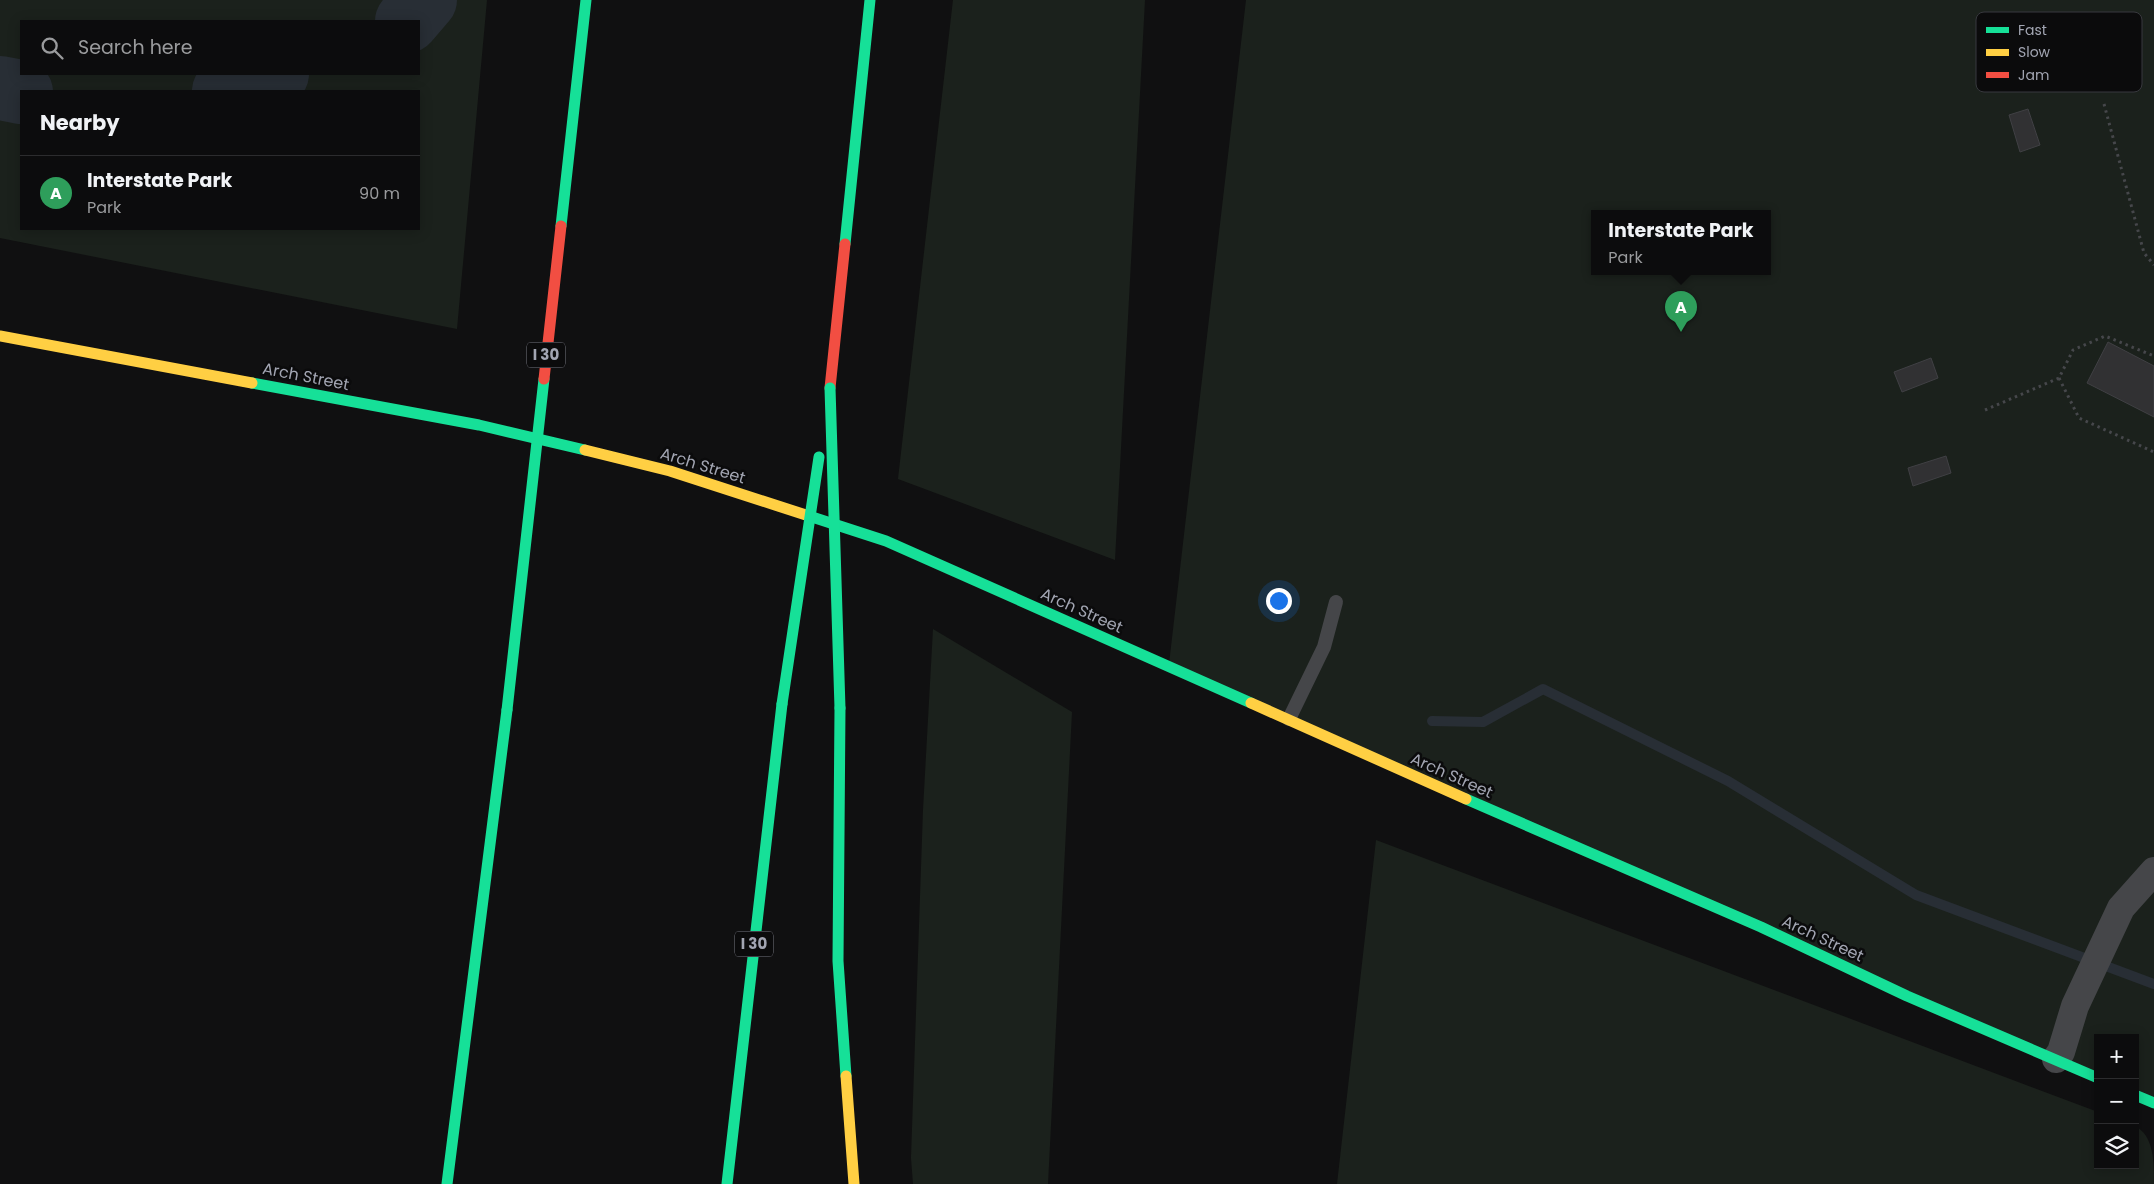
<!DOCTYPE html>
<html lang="en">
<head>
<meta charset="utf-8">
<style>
  :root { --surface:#0c0c0d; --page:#1a1a1b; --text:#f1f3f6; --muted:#9a9b9d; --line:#2c2c2e; --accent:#d93025 }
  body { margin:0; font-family:Poppins,sans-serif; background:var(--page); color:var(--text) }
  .controls { position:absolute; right:15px; bottom:15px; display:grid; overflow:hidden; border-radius:0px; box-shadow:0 2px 12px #0003 }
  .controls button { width:45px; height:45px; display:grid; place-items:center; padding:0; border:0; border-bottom:1px solid var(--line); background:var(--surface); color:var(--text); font:25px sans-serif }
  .you { position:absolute; left:1278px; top:600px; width:18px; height:18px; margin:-12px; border:4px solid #fff; border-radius:50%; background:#1a73e8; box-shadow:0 0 0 8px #1a73e833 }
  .badge { display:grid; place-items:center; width:32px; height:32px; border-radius:50%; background:var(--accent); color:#fff; font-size:16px; font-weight:700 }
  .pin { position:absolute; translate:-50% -41px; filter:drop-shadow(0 1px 2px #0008) }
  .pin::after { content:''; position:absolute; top:26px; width:18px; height:15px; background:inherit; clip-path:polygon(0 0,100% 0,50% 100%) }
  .popup { position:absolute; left:1591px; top:210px; width:180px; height:65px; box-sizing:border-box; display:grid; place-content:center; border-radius:0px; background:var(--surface); filter:drop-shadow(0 1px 4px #0005); font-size:16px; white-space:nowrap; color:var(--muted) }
  .popup b { font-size:19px; color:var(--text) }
  .popup::after { content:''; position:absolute; left:50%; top:100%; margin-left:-10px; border:10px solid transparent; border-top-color:var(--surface) }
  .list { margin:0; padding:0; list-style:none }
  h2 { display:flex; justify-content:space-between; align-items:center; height:65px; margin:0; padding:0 20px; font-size:21px }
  h2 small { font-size:16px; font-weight:400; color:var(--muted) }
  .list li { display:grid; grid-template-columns:32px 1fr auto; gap:15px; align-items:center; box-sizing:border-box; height:75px; padding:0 20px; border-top:1px solid var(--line) }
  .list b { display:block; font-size:19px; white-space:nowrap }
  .list p { margin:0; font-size:16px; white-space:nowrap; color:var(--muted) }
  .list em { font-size:16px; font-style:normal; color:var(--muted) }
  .icon { flex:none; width:28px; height:28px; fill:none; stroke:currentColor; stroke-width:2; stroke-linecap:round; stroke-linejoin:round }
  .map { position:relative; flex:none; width:2154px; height:1184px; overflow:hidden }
  .search { position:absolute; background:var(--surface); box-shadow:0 2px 12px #0003; left:20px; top:20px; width:400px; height:55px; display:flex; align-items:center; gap:12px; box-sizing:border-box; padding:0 18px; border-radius:0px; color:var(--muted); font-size:19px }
  .panel { position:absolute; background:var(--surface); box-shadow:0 2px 12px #0003; left:20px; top:90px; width:400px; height:140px; border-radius:0px }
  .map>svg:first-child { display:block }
</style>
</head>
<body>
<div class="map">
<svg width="2154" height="1184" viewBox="0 0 2154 1184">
  <rect width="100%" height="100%" fill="#101011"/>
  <g fill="#1b211c" fill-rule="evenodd">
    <path d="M0 0H487L457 329 0 238ZM419 21V74H21V21ZM419 91V229H21V91Z"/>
    <polygon points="953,0 1145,0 1115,560 898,479"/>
    <path d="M1246 0H2154V1103L2135 1095V1038H2098V1078L1169 664ZM1595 213H1767V271H1595Z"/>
    <polygon points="933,629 1072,712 1048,1184 913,1184 911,1158 923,810"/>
    <path d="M1376 840 2098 1112V1165H2135V1126C2154 1136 2154 1161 2154 1184H1337Z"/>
  </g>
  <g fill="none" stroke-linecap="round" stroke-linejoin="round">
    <polyline stroke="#282e35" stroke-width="10" points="1432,721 1483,722 1543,689 1728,781 1916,895 2154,984"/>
    <g stroke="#282e35" stroke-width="64">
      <polyline points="407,21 425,0"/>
      <polyline points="0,88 21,92"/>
      <polyline points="224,91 277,74"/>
    </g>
  </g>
  <g fill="#313133" stroke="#404044">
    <polygon points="2028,109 2040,145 2020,152 2009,115"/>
    <polygon points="2108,342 2154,366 2154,417 2087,383"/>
    <polygon points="1931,358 1938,378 1902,392 1894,372"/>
    <polygon points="1946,456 1951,473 1913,486 1908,468"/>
  </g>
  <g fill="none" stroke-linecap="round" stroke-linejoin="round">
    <g stroke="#46474b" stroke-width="3" stroke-dasharray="2.5 4" stroke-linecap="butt">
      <polyline points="2104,104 2144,253 2154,265"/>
      <polyline points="2059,378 2079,418 2154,452"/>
      <polyline points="1985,410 2059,378 2073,350 2105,336 2154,356"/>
    </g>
    <polyline stroke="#454649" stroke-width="14" points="1289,719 1324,647 1336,602"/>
    <polyline stroke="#454649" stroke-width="28" points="2056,1059 2061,1052 2075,1006 2121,908 2154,871"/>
    <g stroke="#16e098" stroke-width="11">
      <polyline points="845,244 870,0"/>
      <polyline points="252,383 479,425 585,450"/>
      <polyline points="809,516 886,541 1251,703"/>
      <polyline points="840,708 838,961 846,1076"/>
      <polyline points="1466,799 1761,927 1907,996 2098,1078"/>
      <polyline points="2135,1095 2154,1103"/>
      <polyline points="447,1184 507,710"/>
      <polyline points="727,1184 782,704"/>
    </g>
    <g stroke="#ffcf43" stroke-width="11">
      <polyline points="0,336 252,383"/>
      <polyline points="585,450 670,471 809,516"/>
      <polyline points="1251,703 1466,799"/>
      <polyline points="846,1076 854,1184"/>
    </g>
    <polyline stroke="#f24e42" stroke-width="11" points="830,388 845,244"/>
    <g stroke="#16e098" stroke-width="11">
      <polyline points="561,226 586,0"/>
      <polyline points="830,388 840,708"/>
      <polyline points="782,704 819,457"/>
      <polyline points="507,710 544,379"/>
    </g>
    <polyline stroke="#f24e42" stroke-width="11" points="544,379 561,226"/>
  </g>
  <g text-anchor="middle" stroke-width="5" stroke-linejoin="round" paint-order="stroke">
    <g fill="#0b0b0c" stroke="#757780" stroke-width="1">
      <rect x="527" y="342.5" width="38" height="25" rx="4"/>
      <rect x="735" y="931.5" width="38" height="25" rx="4"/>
    </g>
    <g font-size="15" font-weight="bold" fill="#a2a5b2">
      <text x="546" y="360">I 30</text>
      <text x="754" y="949">I 30</text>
    </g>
    <g font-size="16" fill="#a2a5b2" stroke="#0b0b0c">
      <text transform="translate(306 376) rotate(11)" y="6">Arch Street</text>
      <text transform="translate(703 465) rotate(17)" y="6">Arch Street</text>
      <text transform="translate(1082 610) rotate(24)" y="6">Arch Street</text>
      <text transform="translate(1452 775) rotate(24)" y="6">Arch Street</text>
      <text transform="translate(1823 938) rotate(25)" y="6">Arch Street</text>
    </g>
  </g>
  <rect x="1976" y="12" width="166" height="80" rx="8" fill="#0b0b0c" stroke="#38393e" stroke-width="1"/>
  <rect x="1986" y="27" width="23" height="6" fill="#16e098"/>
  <rect x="1986" y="49" width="23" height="7" fill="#ffcf43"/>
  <rect x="1986" y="72" width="23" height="6" fill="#f24e42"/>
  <g font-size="14" fill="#a2a5b2">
    <text x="2018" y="35">Fast</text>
    <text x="2018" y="57">Slow</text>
    <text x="2018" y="80">Jam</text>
  </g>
</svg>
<div class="controls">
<button>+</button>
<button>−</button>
<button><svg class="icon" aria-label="layers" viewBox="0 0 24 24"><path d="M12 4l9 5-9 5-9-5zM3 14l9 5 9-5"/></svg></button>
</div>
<div class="you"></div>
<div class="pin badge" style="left:1681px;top:332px;background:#2e9e5b">A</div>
<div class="popup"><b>Interstate Park</b>Park</div>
<div class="search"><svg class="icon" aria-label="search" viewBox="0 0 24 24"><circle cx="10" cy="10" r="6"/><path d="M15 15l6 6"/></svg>Search here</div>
<section class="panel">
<h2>Nearby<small></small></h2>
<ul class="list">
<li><span class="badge" style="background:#2e9e5b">A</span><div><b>Interstate Park</b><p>Park</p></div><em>90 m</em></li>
</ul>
</section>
</div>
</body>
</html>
